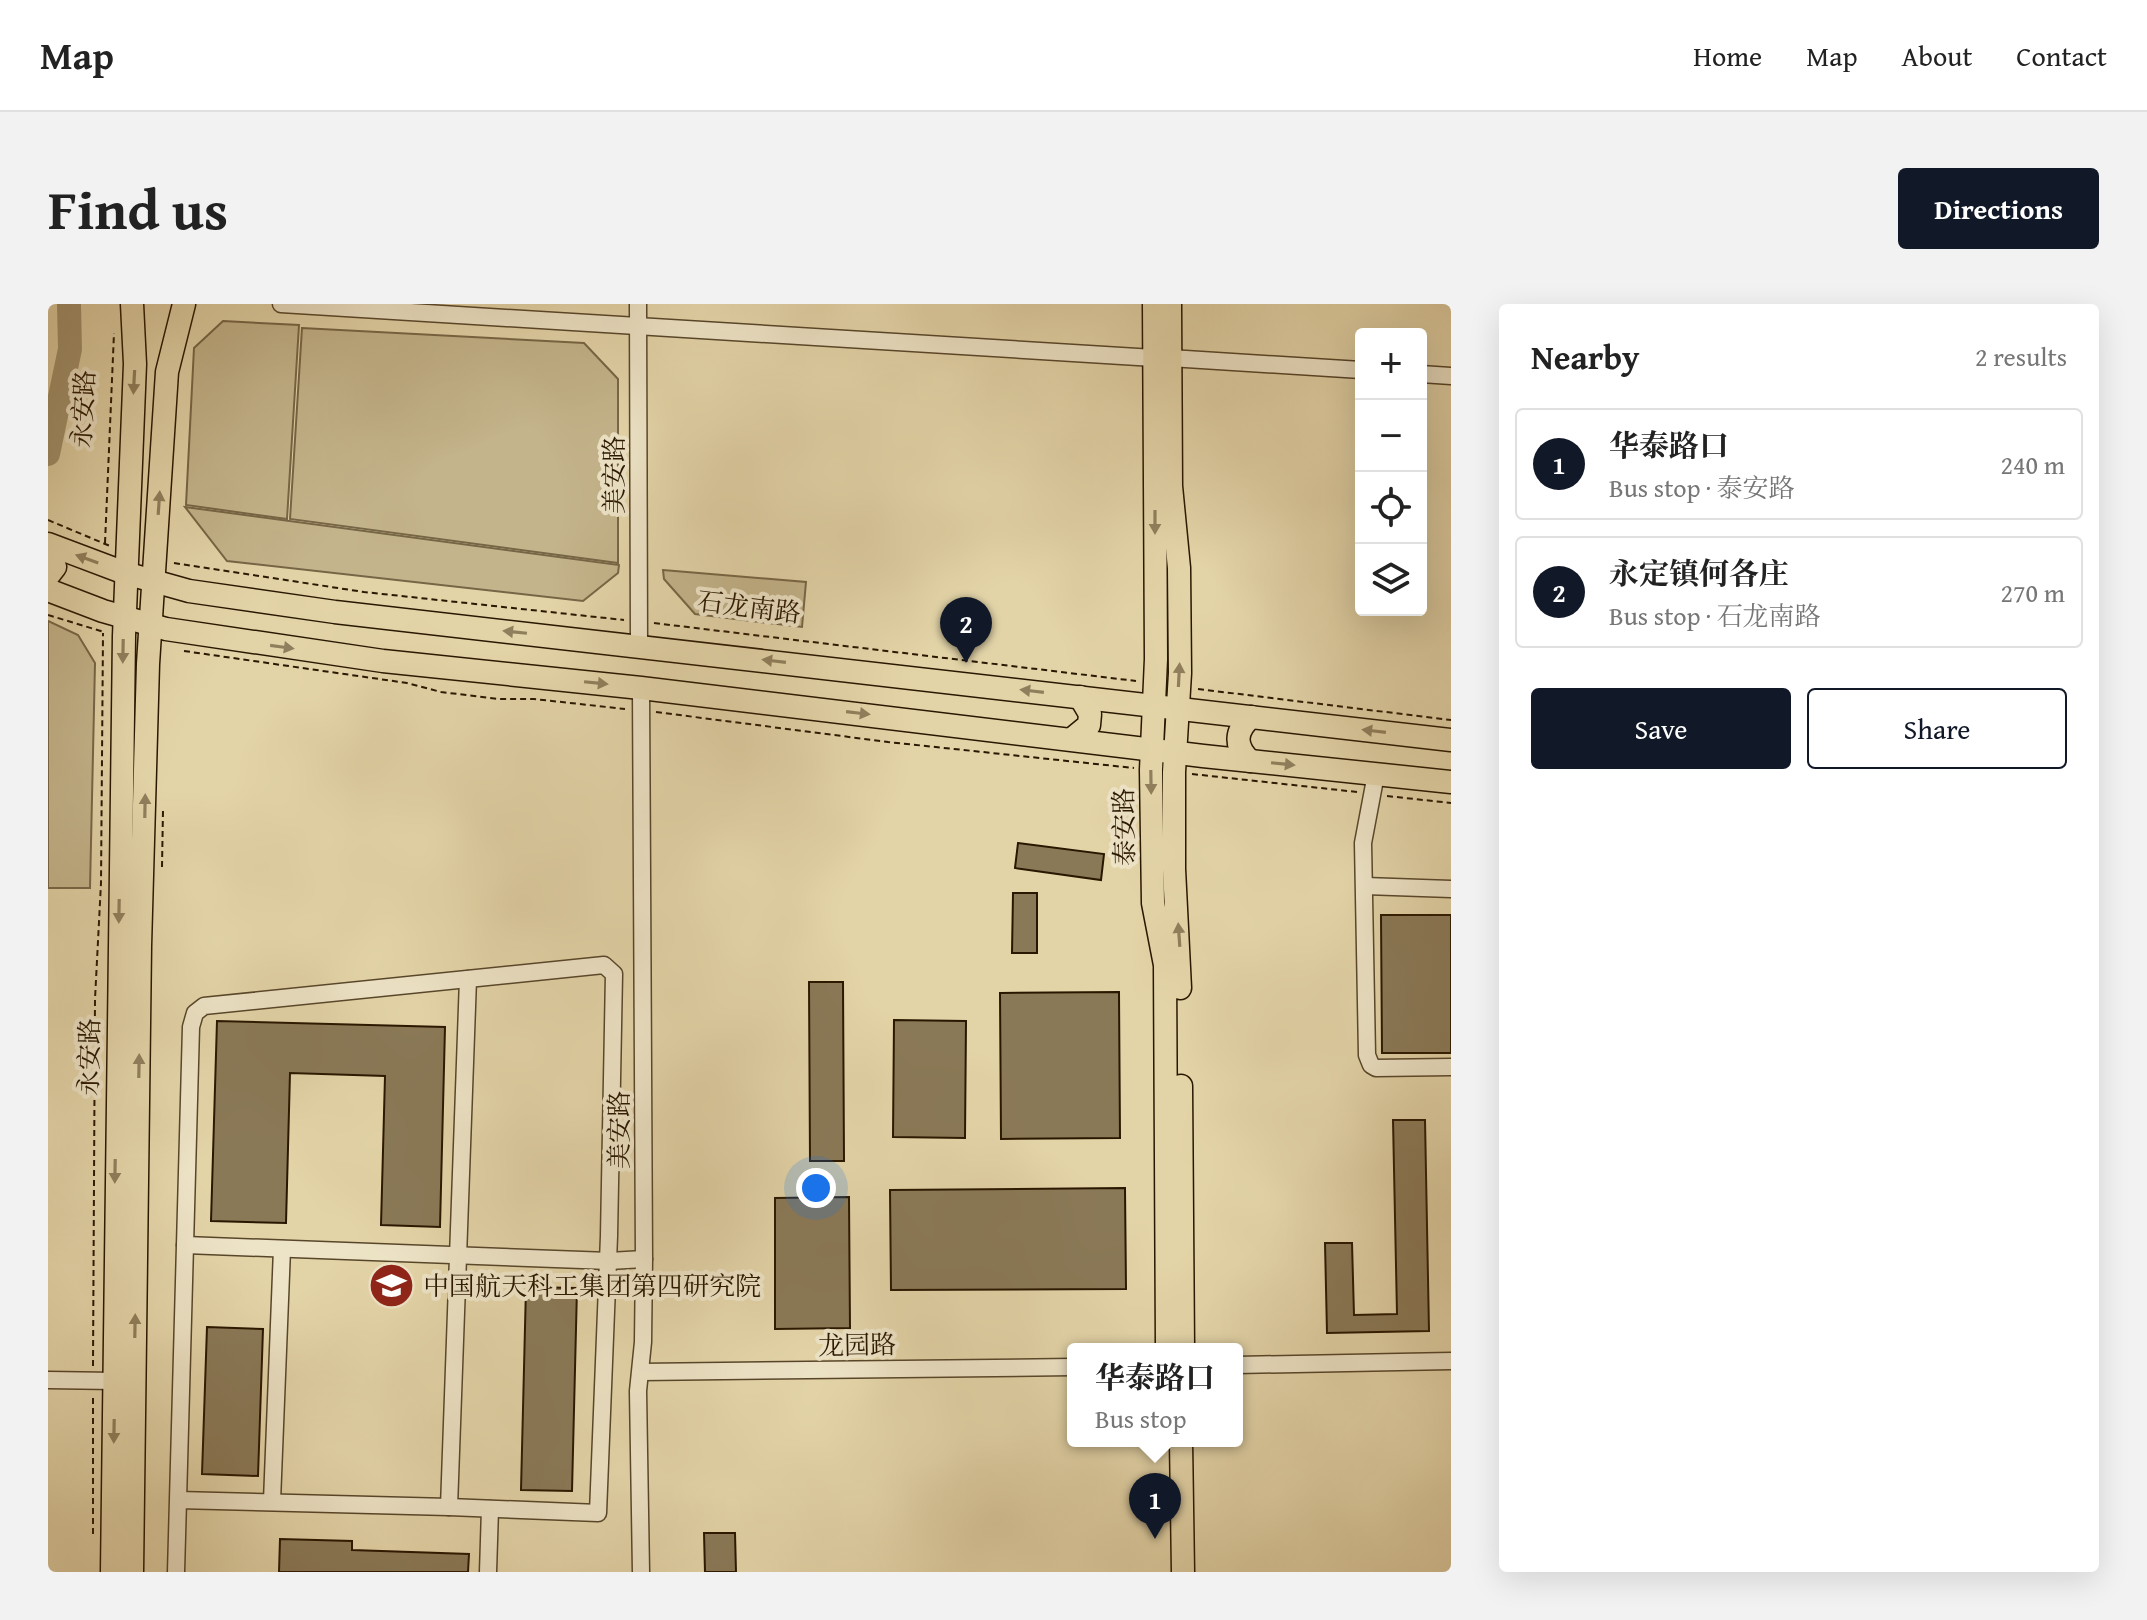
<!DOCTYPE html>
<html lang="en">
<head>
<meta charset="utf-8">
<style>
  :root { --surface:#fff; --page:#f2f2f2; --text:#222; --muted:#767676; --line:#e0e0e0; --accent:#111827 }
  body { margin:0; font-family:"Gentium Book Plus","Noto Serif SC",serif; background:var(--page); color:var(--text) }
  .controls { position:absolute; right:24px; top:24px; display:grid; overflow:hidden; border-radius:8px; box-shadow:0 8px 32px #0002 }
  .controls button { width:72px; height:72px; display:grid; place-items:center; padding:0; border:0; border-bottom:2px solid var(--line); background:var(--surface); color:var(--text); font:40px sans-serif }
  .you { position:absolute; left:768px; top:884px; width:28px; height:28px; margin:-20px; border:6px solid #fff; border-radius:50%; background:#1a73e8; box-shadow:0 0 0 12px #1a73e833 }
  .badge { display:grid; place-items:center; width:52px; height:52px; border-radius:50%; background:var(--accent); color:#fff; font-size:26px; font-weight:700 }
  .pin { position:absolute; translate:-50% -66px; filter:drop-shadow(0 2px 4px #0008) }
  .pin::after { content:''; position:absolute; top:42px; width:28px; height:24px; background:inherit; clip-path:polygon(0 0,100% 0,50% 100%) }
  .popup { position:absolute; left:1019px; top:1039px; width:176px; height:104px; box-sizing:border-box; display:grid; place-content:center; border-radius:8px; background:var(--surface); filter:drop-shadow(0 2px 6px #0005); font-size:26px; white-space:nowrap; color:var(--muted) }
  .popup b { font-size:30px; color:var(--text) }
  .popup::after { content:''; position:absolute; left:50%; top:100%; margin-left:-16px; border:16px solid transparent; border-top-color:var(--surface) }
  .list { margin:0; padding:0; list-style:none }
  h2 { display:flex; justify-content:space-between; align-items:center; height:104px; margin:0; padding:0 32px; font-size:34px }
  h2 small { font-size:26px; font-weight:400; color:var(--muted) }
  .list li { display:grid; grid-template-columns:52px 1fr auto; gap:24px; align-items:center; box-sizing:border-box; height:112px; margin:0 16px 16px; padding:0 16px; border:2px solid var(--line); border-radius:8px }
  .list b { display:block; font-size:30px; white-space:nowrap }
  .list p { margin:0; font-size:26px; white-space:nowrap; color:var(--muted) }
  .list em { font-size:26px; font-style:normal; color:var(--muted) }
  .actions { display:flex; gap:16px; padding:24px 32px }
  .actions a { flex:1; padding:18px 0; border:2px solid var(--accent); border-radius:8px; text-align:center; font-size:28px; color:var(--accent) }
  .actions .main { background:var(--accent); color:#fff }
  .icon { flex:none; width:44px; height:44px; fill:none; stroke:currentColor; stroke-width:2; stroke-linecap:round; stroke-linejoin:round }
  .map { position:relative; flex:none; width:1403px; height:1268px; overflow:hidden; border-radius:8px }
  header { display:flex; align-items:center; gap:48px; box-sizing:border-box; height:112px; padding:0 40px; background:var(--surface); border-bottom:2px solid var(--line) }
  header strong { font-size:38px }
  nav { display:flex; gap:44px; margin-inline-start:auto; font-size:28px }
  .intro { display:flex; align-items:center; justify-content:space-between; box-sizing:border-box; height:192px; padding:0 48px }
  h1 { margin:0; font-size:56px }
  .button { padding:20px 36px; border-radius:8px; background:var(--accent); color:#fff; font-size:28px; font-weight:700 }
  main { display:flex; gap:48px; padding:0 48px }
  aside { flex:1; background:var(--surface); border-radius:8px; box-shadow:0 8px 32px #0002 }
  .map>svg:first-child { display:block }
</style>
</head>
<body>
<header>
<strong>Map</strong>
<nav><a>Home</a><a>Map</a><a>About</a><a>Contact</a></nav>
</header>
<div class="intro"><h1>Find us</h1><a class="button">Directions</a></div>
<main>
<div class="map">
<svg width="1403" height="1268" viewBox="0 0 1403 1268">
  <rect width="100%" height="100%" fill="#e3d4a8"/>
  <filter id="stains"><feTurbulence type="fractalNoise" baseFrequency=".0025" numOctaves="4"/><feColorMatrix values="0 0 0 0 .2 0 0 0 0 .09 0 0 0 0 .02 0 0 0 .5 -.17"/></filter>
  <radialGradient id="worn" r=".72"><stop offset=".6" stop-color="#630" stop-opacity="0"/><stop offset="1" stop-color="#630" stop-opacity=".3"/></radialGradient>
  <g fill="#c4b48b" stroke="#776646" stroke-width="2">
    <polygon points="175,17 251,21 239,215 138,201 146,44"/>
    <polygon points="254,24 536,39 570,75 570,259 242,215"/>
    <polygon points="137,203 571,261 570,269 535,297 179,257"/>
    <polygon points="615,266 758,278 754,323 647,310 616,275"/>
    <polygon points="0,317 30,331 47,359 42,584 0,584"/>
  </g>
  <g fill="none" stroke-linecap="round" stroke-linejoin="round">
    <polyline stroke="#a4946f" stroke-width="24" points="0,150 22,45 21,0"/>
  </g>
  <g fill="#8a7957" stroke="#2a1700" stroke-width="2">
    <polygon points="970,539 1056,550 1053,576 967,564"/>
    <polygon points="965,589 989,589 989,649 964,649"/>
    <polygon points="1333,611 1403,611 1403,749 1334,749"/>
    <polygon points="761,678 795,678 796,857 762,857"/>
    <polygon points="1071,688 1072,834 953,835 952,689"/>
    <polygon points="846,716 918,717 917,834 845,833"/>
    <polygon points="169,717 397,723 392,923 333,921 337,772 242,769 238,919 163,917"/>
    <polygon points="1345,816 1377,816 1381,1027 1279,1029 1277,939 1304,939 1306,1011 1349,1010"/>
    <polygon points="1077,884 1078,985 843,986 842,886"/>
    <polygon points="801,893 802,1024 727,1025 727,894"/>
    <polygon points="478,983 529,984 524,1187 473,1186"/>
    <polygon points="159,1023 215,1025 210,1172 154,1170"/>
    <polygon points="656,1229 687,1229 688,1268 657,1268"/>
    <polygon points="232,1235 304,1237 304,1246 421,1250 420,1268 231,1268"/>
  </g>
  <g fill="none" stroke-linecap="round" stroke-linejoin="round">
    <defs>
      <g id="minor">
        <polyline points="233,0 1106,54"/>
        <polyline points="590,0 591,341"/>
        <polyline points="1122,54 1313,66"/>
        <polyline points="1373,70 1403,72"/>
        <polyline points="1328,470 1315,539 1319,751 1323,761 1328,764 1403,763"/>
        <polyline points="1317,582 1403,585"/>
        <polyline points="137,941 561,957 596,955"/>
        <polyline points="1189,1061 1403,1057"/>
        <polyline points="593,1068 1025,1063"/>
        <polyline points="0,1076 66,1077"/>
        <polyline points="224,1197 234,945"/>
        <polyline points="401,1203 420,675"/>
        <polyline points="128,1268 130,1196 401,1203 550,1209 561,932 566,670 556,661 156,702 147,709 143,723 130,1196"/>
        <polyline points="440,1268 442,1205"/>
        <polyline points="593,1268 590,1087 595,1038 596,955 593,384"/>
      </g>
      <g id="major">
        <polyline points="1106,0 1108,355 1103,466 1105,599 1117,661 1119,1045"/>
        <polyline points="1122,0 1123,182 1131,264 1132,369 1126,468 1126,565 1132,684"/>
        <polyline points="0,240 77,269 141,287 287,308 1403,436"/>
        <polyline points="0,243 7,263 0,272"/>
        <polyline points="0,286 55,307 118,325 335,357 593,384 1155,452 1403,478"/>
        <polyline points="1024,435 1041,421 1042,410 1032,393"/>
        <path d="M1202 457C1186 442 1187 427 1203 413"/>
        <polyline points="1133,782 1135,1045"/>
        <polyline points="1133,1137 1135,1268"/>
        <polyline points="64,1268 76,332 87,60 84,0"/>
        <polyline points="84,1268 92,642 100,360 119,68 136,0"/>
      </g>
    </defs>
    <use href="#minor" stroke="#58462a" stroke-width="19"/>
    <use href="#major" stroke="#2a1700" stroke-width="25"/>
    <g stroke="#2a1700" stroke-width="2" stroke-dasharray="6 4" stroke-linecap="butt">
      <polyline points="0,216 62,242"/>
      <polyline points="57,239 66,29"/>
      <polyline points="126,259 316,288 576,316"/>
      <polyline points="0,311 56,328"/>
      <polyline points="606,319 1088,377"/>
      <polyline points="136,347 359,379 393,388 451,395 486,395 577,405"/>
      <polyline points="1150,385 1403,416"/>
      <polyline points="608,408 840,438 1086,464"/>
      <polyline points="1144,470 1309,488"/>
      <polyline points="1339,492 1403,499"/>
      <polyline points="114,563 115,506"/>
      <polyline points="45,1062 47,695 53,579 55,329"/>
      <polyline points="45,1230 45,1093"/>
    </g>
    <use href="#minor" stroke="#ede3c6" stroke-width="16"/>
    <use href="#major" stroke="#e3d4a8" stroke-width="22"/>
  </g>
  <defs><path id="oneway-solid" d="M-6-.8H1V-3.2L6.5 0L1 3.2V.8H-6Z" transform="scale(2)"/></defs>
  <g fill="#907f5c">
    <use href="#oneway-solid" transform="translate(86 78) rotate(93)"/>
    <use href="#oneway-solid" transform="translate(111 199) rotate(-86)"/>
    <use href="#oneway-solid" transform="translate(1107 218) rotate(90)"/>
    <use href="#oneway-solid" transform="translate(39 255) rotate(-160)"/>
    <use href="#oneway-solid" transform="translate(467 328) rotate(-174)"/>
    <use href="#oneway-solid" transform="translate(234 343) rotate(8)"/>
    <use href="#oneway-solid" transform="translate(75 347) rotate(91)"/>
    <use href="#oneway-solid" transform="translate(726 357) rotate(-173)"/>
    <use href="#oneway-solid" transform="translate(1131 371) rotate(-87)"/>
    <use href="#oneway-solid" transform="translate(548 379) rotate(6)"/>
    <use href="#oneway-solid" transform="translate(984 387) rotate(-173)"/>
    <use href="#oneway-solid" transform="translate(810 409) rotate(7)"/>
    <use href="#oneway-solid" transform="translate(1326 427) rotate(-173)"/>
    <use href="#oneway-solid" transform="translate(1235 460) rotate(6)"/>
    <use href="#oneway-solid" transform="translate(1103 478) rotate(89)"/>
    <use href="#oneway-solid" transform="translate(97 502) rotate(-89)"/>
    <use href="#oneway-solid" transform="translate(71 607) rotate(91)"/>
    <use href="#oneway-solid" transform="translate(1131 631) rotate(-94)"/>
    <use href="#oneway-solid" transform="translate(91 762) rotate(-89)"/>
    <use href="#oneway-solid" transform="translate(67 867) rotate(91)"/>
    <use href="#oneway-solid" transform="translate(87 1022) rotate(-89)"/>
    <use href="#oneway-solid" transform="translate(66 1127) rotate(91)"/>
  </g>
  <defs>
    <symbol id="university-disc" viewBox="-11 -11 22 22"><circle r="9.5" fill="#8f2418" stroke="#ede3c6"/><path d="M0-5L7-2L0 1L-7-2ZM-4 1L0 2.5L4 1V4Q0 6-4 4Z" fill="#fff"/></symbol>
  </defs>
  <g fill-rule="evenodd">
    <use href="#university-disc" x="318" y="956" width="51" height="51"/>
  </g>
  <g text-anchor="middle" stroke-width="8" stroke-linejoin="round" paint-order="stroke">
    <g font-size="26" fill="#2a1700" stroke="#ede3c6">
      <text transform="translate(35 105) rotate(-87)" y="9">永安路</text>
      <text transform="translate(566 171) rotate(-90)" y="9">美安路</text>
      <text transform="translate(701 303) rotate(7)" y="9">石龙南路</text>
      <text transform="translate(1076 523) rotate(-91)" y="9">泰安路</text>
      <text transform="translate(41 753) rotate(-89)" y="9">永安路</text>
      <text transform="translate(571 826) rotate(-90)" y="9">美安路</text>
      <text transform="translate(809 1041) rotate(-1)" y="9">龙园路</text>
    </g>
    <g font-size="26" fill="#2a1700" stroke="#ede3c6" text-anchor="start">
      <text x="375" y="991">中国航天科工集团第四研究院</text>
    </g>
  </g>
  <rect width="100%" height="100%" filter="url(#stains)"/>
  <rect width="100%" height="100%" fill="url(#worn)"/>
</svg>
<div class="controls">
<button>+</button>
<button>−</button>
<button><svg class="icon" aria-label="locate" viewBox="0 0 24 24"><circle cx="12" cy="12" r="6"/><path d="M12 2v4M12 18v4M2 12h4M18 12h4"/></svg></button>
<button><svg class="icon" aria-label="layers" viewBox="0 0 24 24"><path d="M12 4l9 5-9 5-9-5zM3 14l9 5 9-5"/></svg></button>
</div>
<div class="you"></div>
<div class="pin badge" style="left:1107px;top:1235px">1</div>
<div class="popup"><b>华泰路口</b>Bus stop</div>
<div class="pin badge" style="left:918px;top:359px">2</div>
</div>
<aside>
<h2>Nearby<small>2 results</small></h2>
<ul class="list">
<li><span class="badge">1</span><div><b>华泰路口</b><p>Bus stop · 泰安路</p></div><em>240 m</em></li>
<li><span class="badge">2</span><div><b>永定镇何各庄</b><p>Bus stop · 石龙南路</p></div><em>270 m</em></li>
</ul>
<div class="actions"><a class="main">Save</a><a>Share</a></div>
</aside>
</main>
</body>
</html>
